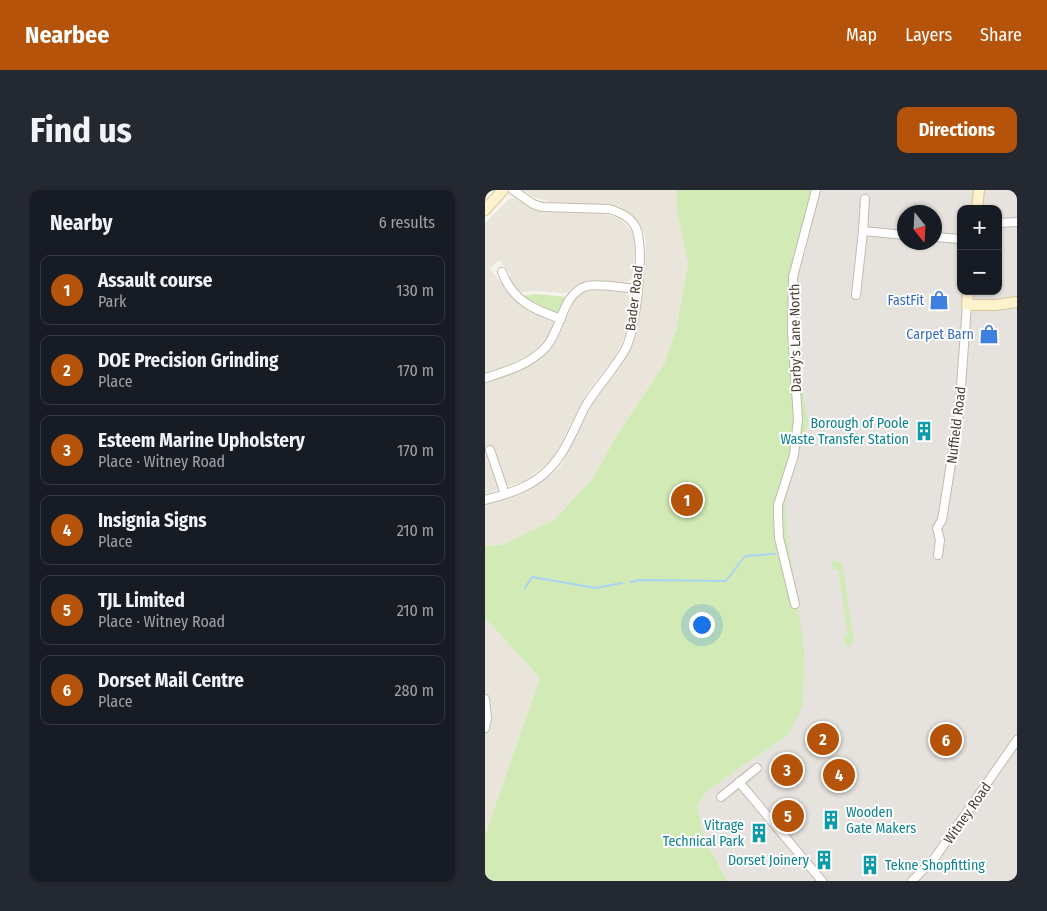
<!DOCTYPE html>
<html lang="en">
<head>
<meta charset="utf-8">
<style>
  :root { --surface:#171b24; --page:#242831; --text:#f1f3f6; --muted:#9ea1a6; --line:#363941; --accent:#b45309 }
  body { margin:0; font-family:"Fira Sans Condensed",sans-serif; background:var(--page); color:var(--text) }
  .controls { position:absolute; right:15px; top:15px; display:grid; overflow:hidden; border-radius:10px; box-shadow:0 1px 4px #0004 }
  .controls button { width:45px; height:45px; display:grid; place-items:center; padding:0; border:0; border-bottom:1px solid var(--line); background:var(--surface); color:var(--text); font:25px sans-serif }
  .compass { position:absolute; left:412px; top:15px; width:45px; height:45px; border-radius:50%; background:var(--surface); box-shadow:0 1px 4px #0004; rotate:162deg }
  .you { position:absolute; left:216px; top:434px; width:18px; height:18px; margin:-12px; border:4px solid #fff; border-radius:50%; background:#1a73e8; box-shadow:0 0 0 8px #1a73e833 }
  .badge { display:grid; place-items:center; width:32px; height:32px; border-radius:50%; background:var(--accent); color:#fff; font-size:16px; font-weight:700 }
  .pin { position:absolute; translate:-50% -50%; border:2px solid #fff; box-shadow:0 1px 5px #0006 }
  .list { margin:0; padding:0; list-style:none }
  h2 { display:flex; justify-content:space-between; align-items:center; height:65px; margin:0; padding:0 20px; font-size:21px }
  h2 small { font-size:16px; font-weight:400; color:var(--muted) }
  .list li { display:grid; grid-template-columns:32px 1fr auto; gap:15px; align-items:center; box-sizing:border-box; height:70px; margin:0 10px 10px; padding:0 10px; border:1px solid var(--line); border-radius:10px }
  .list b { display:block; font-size:19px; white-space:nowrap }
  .list p { margin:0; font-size:16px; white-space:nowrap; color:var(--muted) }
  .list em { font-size:16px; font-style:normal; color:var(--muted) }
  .map { position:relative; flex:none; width:532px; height:691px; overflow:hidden; border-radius:10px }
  header { display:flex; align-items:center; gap:30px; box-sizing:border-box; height:70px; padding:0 25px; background:var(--accent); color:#fff }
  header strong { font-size:24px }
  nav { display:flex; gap:28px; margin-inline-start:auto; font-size:18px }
  .intro { display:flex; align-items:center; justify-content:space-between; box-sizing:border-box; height:120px; padding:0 30px }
  h1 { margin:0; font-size:35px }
  .button { padding:12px 22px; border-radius:10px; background:var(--accent); color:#fff; font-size:18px; font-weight:700 }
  main { display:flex; gap:30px; padding:0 30px }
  aside { flex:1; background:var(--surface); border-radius:10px; box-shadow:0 1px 4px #0004 }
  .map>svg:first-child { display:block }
</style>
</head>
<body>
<header>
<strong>Nearbee</strong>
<nav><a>Map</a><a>Layers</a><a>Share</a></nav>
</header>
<div class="intro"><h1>Find us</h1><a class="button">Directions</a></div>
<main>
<aside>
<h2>Nearby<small>6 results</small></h2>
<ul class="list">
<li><span class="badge">1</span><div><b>Assault course</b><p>Park</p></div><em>130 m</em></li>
<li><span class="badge">2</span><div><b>DOE Precision Grinding</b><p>Place</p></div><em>170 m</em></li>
<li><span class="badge">3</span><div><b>Esteem Marine Upholstery</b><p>Place · Witney Road</p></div><em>170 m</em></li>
<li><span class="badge">4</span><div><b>Insignia Signs</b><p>Place</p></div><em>210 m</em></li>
<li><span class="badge">5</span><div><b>TJL Limited</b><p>Place · Witney Road</p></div><em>210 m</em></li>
<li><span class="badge">6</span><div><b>Dorset Mail Centre</b><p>Place</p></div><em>280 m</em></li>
</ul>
</aside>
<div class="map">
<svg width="532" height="691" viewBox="0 0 532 691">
  <rect width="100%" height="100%" fill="#f6f3ec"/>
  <g fill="#eae5da">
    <polygon points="38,0 192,0 192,22 203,72 191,140 179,174 132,245 108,288 69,330 17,355 0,356 0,315 46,299 60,290 75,277 107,215 116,200 133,181 148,155 154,132 161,53 160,46 153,31 136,17 129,15 66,12 48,7"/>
    <polygon points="31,7 51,20 61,22 116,24 128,26 136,30 146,40 149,46 150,53 148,87 144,91 138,93 103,91 94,94 80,103 49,101 32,102 24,89 26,85 14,70 5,79 28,107 44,120 70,130 63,147 49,161 24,175 0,182 0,33 23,10"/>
    <polygon points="106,100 140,102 146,108 141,143 136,154 129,168 105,198 90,225 71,263 63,273 39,291 0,304 0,192 38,179 60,164 75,143 89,109 98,102"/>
    <polygon points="0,428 55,488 0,645"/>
  </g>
  <path fill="#e6e2dd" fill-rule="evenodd" d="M331 0H532V691H242L219 648 212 616 222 601 304 544 300 313 304 293 309 175 308 101ZM476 19H513V101H476ZM420 22H450V52H420Z"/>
  <g fill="#d2eab5">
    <polygon points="192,0 331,0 311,72 309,175 318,203 323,231 300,313 302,344 319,460 318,515 304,544 222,601 212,616 219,648 242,691 0,691 0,645 55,488 0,428 0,356 17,355 69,330 108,288 132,245 179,174 191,140 203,73 192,22"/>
    <polygon points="52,104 82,107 76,120 72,124 49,115 37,106"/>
    <polygon points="348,370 357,373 369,451 364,457 360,454 359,446 363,444 353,380 348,380 347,372"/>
  </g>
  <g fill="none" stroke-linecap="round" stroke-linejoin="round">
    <g stroke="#a9d4f2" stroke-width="2">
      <polyline points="146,392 155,390 241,391 260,366 290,364"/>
      <polyline points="40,398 47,387 111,398 137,393"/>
    </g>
    <defs>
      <g id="street">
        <polyline points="513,33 532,32"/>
        <polyline points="378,41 420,45"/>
        <polyline points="450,47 476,49"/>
        <path d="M17 82C28 111 48 119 76 129"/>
        <polyline points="371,105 378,41 380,9"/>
        <path d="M0 188C22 181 44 175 61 157 77 139 76 104 102 96 114 93 139 98 152 99"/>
        <polyline points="5,260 20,304"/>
        <path d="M0 310C23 304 47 297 64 279 81 262 89 238 100 217 112 196 130 179 141 158 151 137 160 58 151 38 146 27 135 22 124 19L57 17 48 14 28 0"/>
        <polyline points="453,365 455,350 452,338 457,330 474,223 482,115"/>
        <polyline points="310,414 294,348 293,325 293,315 309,265 313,229 307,141 308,87 331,0"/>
        <polyline points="0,509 2,528 0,538"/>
        <polyline points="254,592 337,691"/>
        <polyline points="236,607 272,578"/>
        <polyline points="427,691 449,669 532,550"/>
      </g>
      <g id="secondary">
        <polyline points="492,19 494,0"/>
        <polyline points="0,20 18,0"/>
        <polyline points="483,101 482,115 510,115 532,112"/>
      </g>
    </defs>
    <use href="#street" stroke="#c2bbae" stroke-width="10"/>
    <use href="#secondary" stroke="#d6c79b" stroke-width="12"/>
    <use href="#street" stroke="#fff" stroke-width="8"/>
    <use href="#secondary" stroke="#fff3cd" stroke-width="10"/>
  </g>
  <defs>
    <symbol id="shop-bare" viewBox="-9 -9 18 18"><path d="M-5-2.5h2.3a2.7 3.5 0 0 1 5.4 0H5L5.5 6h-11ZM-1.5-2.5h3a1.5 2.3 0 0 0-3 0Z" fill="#3f7fe0" stroke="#fff" stroke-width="2.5" paint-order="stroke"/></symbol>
    <symbol id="building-bare" viewBox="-9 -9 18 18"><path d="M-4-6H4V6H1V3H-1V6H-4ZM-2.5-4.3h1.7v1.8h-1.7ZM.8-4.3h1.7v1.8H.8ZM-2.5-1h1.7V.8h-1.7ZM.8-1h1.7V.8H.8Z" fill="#0f9aa8" stroke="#fff" stroke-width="2.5" paint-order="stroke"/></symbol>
  </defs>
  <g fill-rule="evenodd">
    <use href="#shop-bare" x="440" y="96" width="28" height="28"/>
    <use href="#shop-bare" x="490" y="130" width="28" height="28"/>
    <use href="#building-bare" x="425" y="227" width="28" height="28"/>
    <use href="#building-bare" x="332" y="616" width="28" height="28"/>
    <use href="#building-bare" x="260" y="629" width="28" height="28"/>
    <use href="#building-bare" x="325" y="656" width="28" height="28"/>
    <use href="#building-bare" x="371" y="661" width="28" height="28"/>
  </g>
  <g text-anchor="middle" stroke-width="4" stroke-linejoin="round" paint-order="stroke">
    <g font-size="14" fill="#4b4439" stroke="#fff">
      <text transform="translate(149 108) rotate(-83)" y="5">Bader Road</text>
      <text transform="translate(310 148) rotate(-91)" y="5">Darby's Lane North</text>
      <text transform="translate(471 235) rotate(-83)" y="5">Nuffield Road</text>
      <text transform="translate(482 623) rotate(-55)" y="5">Witney Road</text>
    </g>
    <g font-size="14" fill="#366cbe" stroke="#fff" text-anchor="end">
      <text x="439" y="115">FastFit</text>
      <text x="489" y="149">Carpet Barn</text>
    </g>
    <g font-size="14" fill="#0d838f" stroke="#fff" text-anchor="end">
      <text x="424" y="238">Borough of Poole<tspan x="424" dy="16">Waste Transfer Station</tspan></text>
      <text x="361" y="627" text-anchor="start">Wooden<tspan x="361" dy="16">Gate Makers</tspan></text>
      <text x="259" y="640">Vitrage<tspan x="259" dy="16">Technical Park</tspan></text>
      <text x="324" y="675">Dorset Joinery</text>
      <text x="400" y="680" text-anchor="start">Tekne Shopfitting</text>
    </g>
  </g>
</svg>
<div class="controls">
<button>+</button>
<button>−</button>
</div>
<svg class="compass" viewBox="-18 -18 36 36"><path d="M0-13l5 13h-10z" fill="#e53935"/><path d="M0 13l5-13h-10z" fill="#9ea1a6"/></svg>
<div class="you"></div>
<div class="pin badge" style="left:202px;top:310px">1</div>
<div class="pin badge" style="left:338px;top:549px">2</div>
<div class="pin badge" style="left:302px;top:580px">3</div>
<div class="pin badge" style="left:354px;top:585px">4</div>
<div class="pin badge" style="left:303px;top:626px">5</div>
<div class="pin badge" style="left:461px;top:550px">6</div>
</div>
</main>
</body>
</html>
